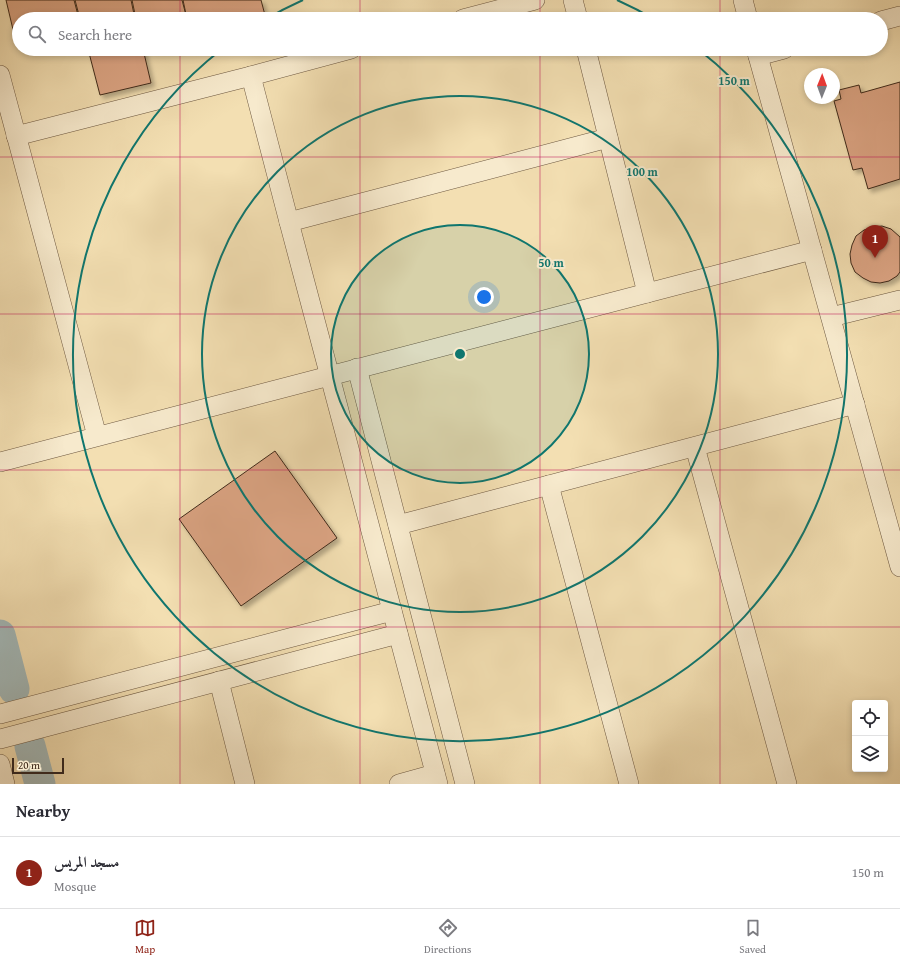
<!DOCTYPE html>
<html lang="en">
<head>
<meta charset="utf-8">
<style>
  :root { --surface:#fff; --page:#f2f2f3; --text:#2b2b33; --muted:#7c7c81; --line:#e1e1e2; --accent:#8f2418 }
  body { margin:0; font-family:"Gentium Book Plus",Amiri,serif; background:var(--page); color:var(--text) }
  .controls { position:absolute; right:12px; bottom:12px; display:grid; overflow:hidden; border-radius:4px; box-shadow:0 2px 6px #0003 }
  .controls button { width:36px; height:36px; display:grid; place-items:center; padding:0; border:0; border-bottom:1px solid var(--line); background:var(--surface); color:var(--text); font:20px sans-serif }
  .compass { position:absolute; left:804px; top:68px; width:36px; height:36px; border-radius:50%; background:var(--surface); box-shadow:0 2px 6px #0003; rotate:1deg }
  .scale { position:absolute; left:12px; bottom:10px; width:52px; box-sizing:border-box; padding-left:4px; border:2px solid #402b1b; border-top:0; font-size:11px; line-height:14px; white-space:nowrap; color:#402b1b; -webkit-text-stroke:3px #f7eacd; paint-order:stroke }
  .you { position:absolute; left:484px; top:297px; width:14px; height:14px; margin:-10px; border:3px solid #fff; border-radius:50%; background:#1a73e8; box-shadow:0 0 0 6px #1a73e833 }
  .badge { display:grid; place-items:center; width:26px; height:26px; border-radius:50%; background:var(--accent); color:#fff; font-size:13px; font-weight:700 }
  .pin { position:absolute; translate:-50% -33px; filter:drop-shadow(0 1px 2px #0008) }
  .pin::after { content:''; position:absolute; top:21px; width:14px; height:12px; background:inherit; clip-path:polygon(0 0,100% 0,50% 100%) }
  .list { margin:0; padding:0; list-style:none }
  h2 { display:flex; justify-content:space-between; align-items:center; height:52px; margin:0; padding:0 16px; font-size:17px }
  h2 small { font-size:13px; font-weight:400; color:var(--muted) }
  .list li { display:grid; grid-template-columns:26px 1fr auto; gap:12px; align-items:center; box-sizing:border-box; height:72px; padding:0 16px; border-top:1px solid var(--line) }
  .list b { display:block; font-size:15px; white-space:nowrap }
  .list p { margin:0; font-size:13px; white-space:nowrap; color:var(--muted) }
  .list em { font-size:13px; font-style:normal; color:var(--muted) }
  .icon { flex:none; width:22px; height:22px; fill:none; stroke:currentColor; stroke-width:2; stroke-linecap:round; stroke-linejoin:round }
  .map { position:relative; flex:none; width:900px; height:784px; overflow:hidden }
  .search { position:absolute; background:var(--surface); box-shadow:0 2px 6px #0003; left:12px; right:12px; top:12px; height:44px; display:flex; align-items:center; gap:10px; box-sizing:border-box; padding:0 14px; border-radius:22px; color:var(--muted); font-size:15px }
  .sheet { height:124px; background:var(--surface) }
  nav { display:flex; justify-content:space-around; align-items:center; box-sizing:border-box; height:56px; border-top:1px solid var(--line); background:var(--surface); font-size:11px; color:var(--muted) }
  nav a { display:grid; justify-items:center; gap:2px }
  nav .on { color:var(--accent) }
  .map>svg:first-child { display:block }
</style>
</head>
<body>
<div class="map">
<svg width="900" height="784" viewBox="0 0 900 784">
  <defs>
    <filter id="shadow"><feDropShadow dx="3.5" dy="3.5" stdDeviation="2" flood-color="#0004"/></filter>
  </defs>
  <rect width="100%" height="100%" fill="#f3dfb2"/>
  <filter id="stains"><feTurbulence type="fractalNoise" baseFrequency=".005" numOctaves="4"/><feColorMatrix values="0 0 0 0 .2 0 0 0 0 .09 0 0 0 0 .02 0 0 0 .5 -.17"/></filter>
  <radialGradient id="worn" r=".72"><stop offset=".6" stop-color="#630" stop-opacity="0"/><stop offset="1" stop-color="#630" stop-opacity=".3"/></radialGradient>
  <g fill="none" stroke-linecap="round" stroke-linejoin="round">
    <g stroke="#a3b9b9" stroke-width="31">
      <polyline points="0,635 14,689"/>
      <polyline points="30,746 40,784"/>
    </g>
  </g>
  <g fill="#daa382" stroke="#402b1b" filter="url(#shadow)">
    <polygon points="6,0 74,0 79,19 19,19 19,36 15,38"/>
    <polygon points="75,0 131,0 135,19 80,19"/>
    <polygon points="132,0 182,0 187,19 136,19"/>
    <polygon points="183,0 261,0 266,19 187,19"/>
    <polygon points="88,49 143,49 151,83 100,95"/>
    <polygon points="900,82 900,179 868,189 862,168 853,170 834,101 841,99 839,90 859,85 861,93"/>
    <polygon points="882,226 891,229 900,237 900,272 897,276 889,281 880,283 871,282 863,278 855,272 851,263 850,254 852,245 856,236 864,230 873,227"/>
    <polygon points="275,451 337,538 241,606 179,519"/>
  </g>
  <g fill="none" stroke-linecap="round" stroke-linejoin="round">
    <defs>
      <g id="minor">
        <polyline points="573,0 578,19"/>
        <polyline points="743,0 748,19"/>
        <polyline points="463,19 535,0"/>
        <polyline points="881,21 900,16"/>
        <polyline points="351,49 251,76 289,222 438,784"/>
        <polyline points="586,49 647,293"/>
        <polyline points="756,49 900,567"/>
        <polyline points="758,56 784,49"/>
        <polyline points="0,75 97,436"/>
        <polyline points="16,136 251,76"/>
        <polyline points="289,222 608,138"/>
        <polyline points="831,317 900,300"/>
        <polyline points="357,368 465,784"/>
        <polyline points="695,447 787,784"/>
        <polyline points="0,462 812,250"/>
        <polyline points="549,485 629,784"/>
        <polyline points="398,525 855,404"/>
        <polyline points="219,681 245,784"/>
        <polyline points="0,714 392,611"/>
        <polyline points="0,739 398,634"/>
        <polyline points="0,764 5,784"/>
        <polyline points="399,784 435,774"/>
      </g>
    </defs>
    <use href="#minor" stroke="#6d5841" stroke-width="20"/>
    <use href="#minor" stroke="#f7eacd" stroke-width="19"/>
  </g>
  <path fill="none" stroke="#c2185b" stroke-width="1" stroke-opacity="0.55" d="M180 0V19M360 0V19M540 0V19M720 0V19M180 49V784M360 49V784M540 49V784M720 49V784M0 157H900M0 314H900M0 470H900M0 627H900"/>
  <circle cx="460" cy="354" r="129" fill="#0f766e" fill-opacity=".12"/>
  <g fill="none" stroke="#0f766e" stroke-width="2">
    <circle cx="460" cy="354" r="129"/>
    <circle cx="460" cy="354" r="258"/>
    <path d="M266 19A387 387 0 0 1 303 0M617 0A387 387 0 0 1 654 19M698 49A387 387 0 1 1 222 49"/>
  </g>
  <circle cx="460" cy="354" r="6" fill="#0f766e" stroke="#f7eacd" stroke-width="2"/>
  <g font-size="12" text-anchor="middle" font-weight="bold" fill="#0f766e" stroke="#f7eacd" stroke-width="4" stroke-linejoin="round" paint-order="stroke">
    <text x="734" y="85">150 m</text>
    <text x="642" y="176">100 m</text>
    <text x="551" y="267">50 m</text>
  </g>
  <rect width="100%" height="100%" filter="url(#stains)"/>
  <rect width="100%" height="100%" fill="url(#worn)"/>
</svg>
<div class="controls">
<button><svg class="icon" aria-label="locate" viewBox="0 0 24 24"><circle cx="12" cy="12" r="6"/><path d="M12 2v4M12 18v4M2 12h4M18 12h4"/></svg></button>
<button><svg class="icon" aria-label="layers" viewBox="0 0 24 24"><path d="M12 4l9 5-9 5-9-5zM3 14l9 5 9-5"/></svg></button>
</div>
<svg class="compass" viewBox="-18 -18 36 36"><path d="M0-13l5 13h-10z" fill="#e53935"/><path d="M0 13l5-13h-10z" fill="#7c7c81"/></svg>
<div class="scale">20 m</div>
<div class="you"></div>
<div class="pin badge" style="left:875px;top:258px">1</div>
<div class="search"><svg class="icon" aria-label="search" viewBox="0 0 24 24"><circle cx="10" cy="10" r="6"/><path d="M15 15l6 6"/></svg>Search here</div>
</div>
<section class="sheet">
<h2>Nearby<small></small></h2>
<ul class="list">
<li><span class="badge">1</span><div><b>مسجد المريس</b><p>Mosque</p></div><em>150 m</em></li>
</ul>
</section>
<nav>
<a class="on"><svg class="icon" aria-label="map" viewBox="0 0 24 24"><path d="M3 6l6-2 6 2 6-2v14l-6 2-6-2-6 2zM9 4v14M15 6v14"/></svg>Map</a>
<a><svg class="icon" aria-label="directions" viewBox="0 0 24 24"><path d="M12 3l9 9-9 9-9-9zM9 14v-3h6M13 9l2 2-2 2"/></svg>Directions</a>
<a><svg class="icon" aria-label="saved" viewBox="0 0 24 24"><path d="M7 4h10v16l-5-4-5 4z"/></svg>Saved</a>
</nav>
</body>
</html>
